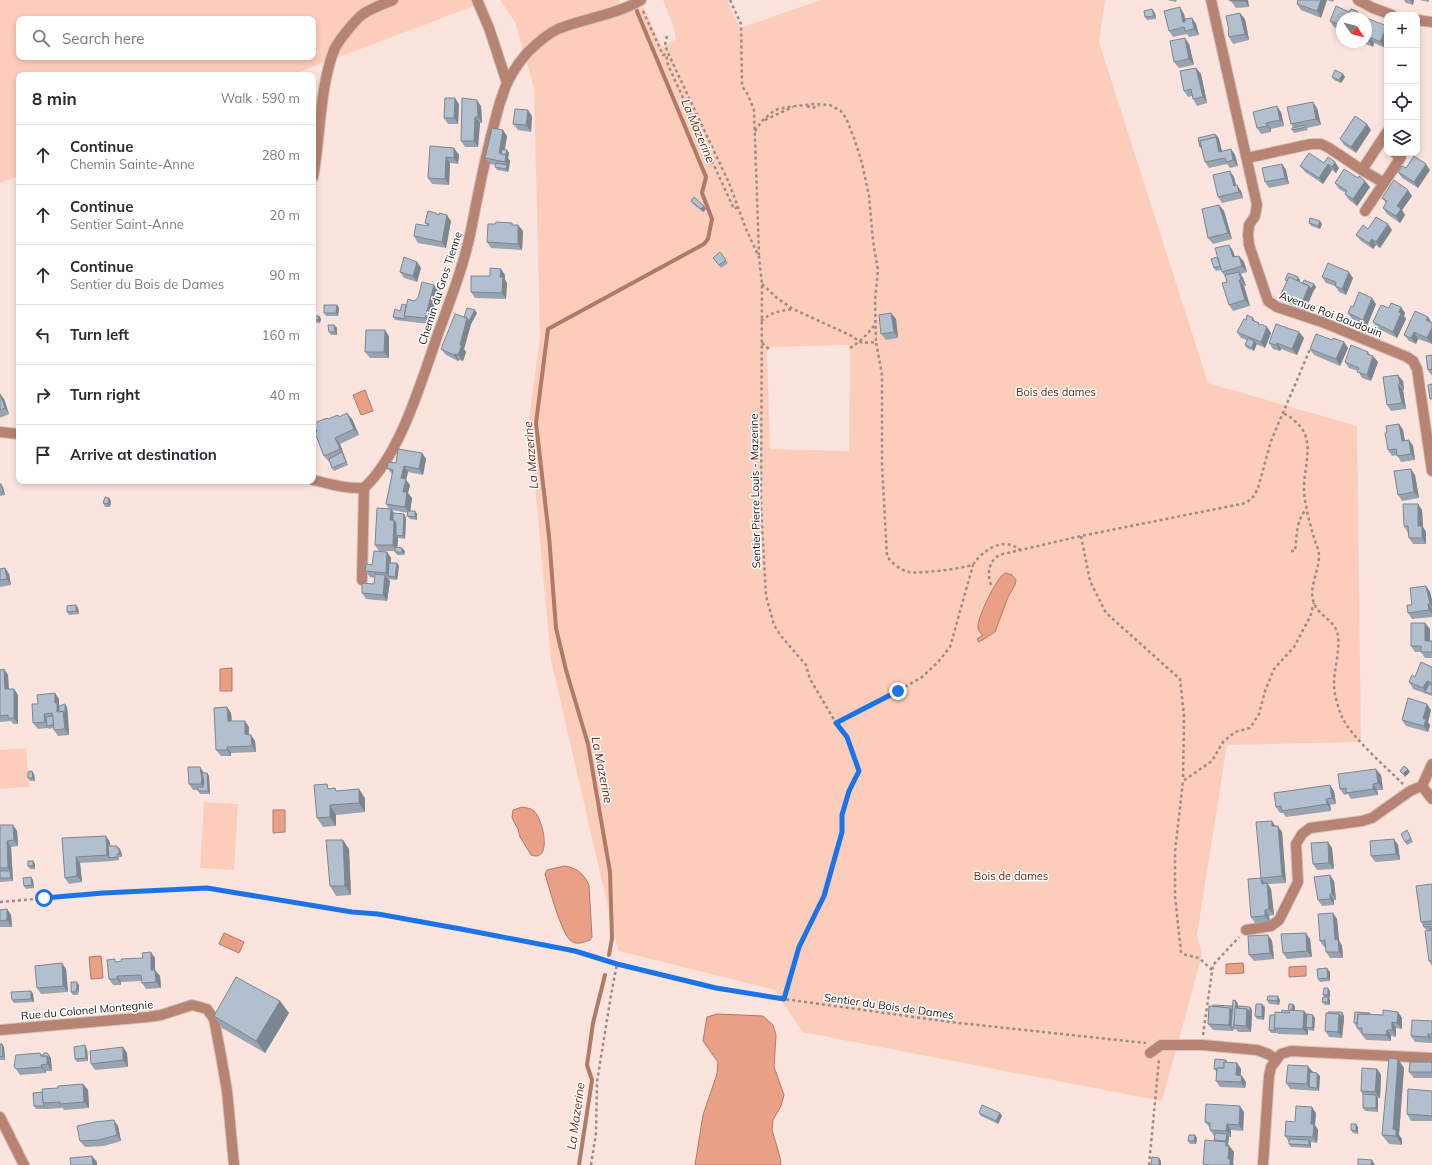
<!DOCTYPE html>
<html lang="en">
<head>
<meta charset="utf-8">
<style>
  :root { --surface:#fff; --page:#f2f2f3; --text:#2b2b33; --muted:#7c7c81; --line:#e1e1e2 }
  body { margin:0; font-family:Mulish,sans-serif; background:var(--page); color:var(--text) }
  .controls { position:absolute; right:12px; top:12px; display:grid; overflow:hidden; border-radius:8px; box-shadow:0 2px 6px #0003 }
  .controls button { width:36px; height:36px; display:grid; place-items:center; padding:0; border:0; border-bottom:1px solid var(--line); background:var(--surface); color:var(--text); font:20px sans-serif }
  .compass { position:absolute; left:1336px; top:12px; width:36px; height:36px; border-radius:50%; background:var(--surface); box-shadow:0 2px 6px #0003; rotate:125deg }
  .stop { position:absolute; width:12px; height:12px; margin:-9px; border:3px solid #1a73e8; border-radius:50%; background:#fff }
  .stop.end { background:#1a73e8; border-color:#fff; box-shadow:0 1px 4px #0008 }
  .list { margin:0; padding:0; list-style:none }
  h2 { display:flex; justify-content:space-between; align-items:center; height:52px; margin:0; padding:0 16px; font-size:17px }
  h2 small { font-size:13px; font-weight:400; color:var(--muted) }
  .list li { display:grid; grid-template-columns:26px 1fr auto; gap:12px; align-items:center; box-sizing:border-box; height:60px; padding:0 16px; border-top:1px solid var(--line) }
  .list b { display:block; font-size:15px; white-space:nowrap }
  .list p { margin:0; font-size:13px; white-space:nowrap; color:var(--muted) }
  .list em { font-size:13px; font-style:normal; color:var(--muted) }
  .icon { flex:none; width:22px; height:22px; fill:none; stroke:currentColor; stroke-width:2; stroke-linecap:round; stroke-linejoin:round }
  .map { position:relative; flex:none; width:1432px; height:1165px; overflow:hidden }
  .search { position:absolute; background:var(--surface); box-shadow:0 2px 6px #0003; left:16px; top:16px; width:300px; height:44px; display:flex; align-items:center; gap:10px; box-sizing:border-box; padding:0 14px; border-radius:8px; color:var(--muted); font-size:15px }
  .panel { position:absolute; background:var(--surface); box-shadow:0 2px 6px #0003; left:16px; top:72px; width:300px; height:412px; border-radius:8px }
  .map>svg:first-child { display:block }
</style>
</head>
<body>
<div class="map">
<svg width="1432" height="1165" viewBox="0 0 1432 1165">
  <rect width="100%" height="100%" fill="#fbe4dd"/>
  <g fill="#fdcdbc" fill-rule="evenodd">
    <path d="M0 0H483L485 2 291 75H19V176L0 183ZM19 19H313V57H19Z"/>
    <path d="M500 0H619L625 12 638 7 644 8 662 47 676 39 674 28 663 0H727L740 28 821 0H1105L1099 42 1208 383 1357 426 1361 742 1227 745 1197 935 1202 955 1162 1101 802 1032 775 990 618 951 551 660 529 419 540 338 534 88 515 22ZM847 345 850 346 849 451 770 449 767 352 771 347ZM995 585H1015L1008 597 1001 615 998 627 991 635 977 639 983 635 978 625 983 610Z"/>
    <polygon points="26,748 29,787 0,789 0,750"/>
    <polygon points="204,802 238,804 234,870 200,868"/>
  </g>
  <g fill="#eaa087" stroke="#b07a67">
    <polygon points="365,390 373,411 361,415 353,395"/>
    <path d="M1005 573 1012 575 1016 580 1015 585 1008 597 995 632 979 642 977 639 983 635C980 633 978 630 978 627 977 618 997 577 1005 573Z"/>
    <polygon points="232,668 232,691 220,691 220,669"/>
    <path d="M522 807C526 808 531 808 534 811 543 819 553 863 531 855L520 837 518 829 512 818 513 810Z"/>
    <polygon points="273,810 285,810 285,832 273,833"/>
    <path d="M564 866C576 867 584 874 589 885L592 937 590 940C584 942 576 946 570 940 561 932 549 887 545 874L547 870Z"/>
    <polygon points="224,933 244,942 239,953 219,944"/>
    <polygon points="101,956 103,978 91,979 89,957"/>
    <polygon points="1243,963 1244,973 1226,974 1226,964"/>
    <polygon points="1306,966 1306,976 1289,977 1289,967"/>
    <polygon points="717,1014 763,1016 773,1025 776,1035 774,1067 784,1095 781,1106 773,1120 772,1130 780,1157 781,1165 695,1165 703,1115 717,1074 718,1062 703,1041 707,1017"/>
  </g>
  <g fill="none" stroke-linecap="round" stroke-linejoin="round">
    <g stroke="#b07a67" stroke-width="4">
      <polyline points="609,955 612,938 610,872 588,744 566,670 556,628 549,536 536,423 548,329 704,244 708,239 712,219 702,193 706,177 636,9"/>
      <polyline points="579,1165 592,1080 587,1065 593,1023 605,975"/>
    </g>
    <defs>
      <g id="street">
        <polyline points="477,0 489,28 507,83"/>
        <polyline points="1211,0 1257,205 1255,216 1249,225 1248,235 1249,245 1268,301 1277,307 1322,322 1407,357 1413,361 1417,369 1432,471"/>
        <polyline points="1358,0 1373,8 1392,15"/>
        <polyline points="1417,20 1432,22"/>
        <polyline points="1247,158 1311,144 1321,144 1329,148 1362,170 1387,132"/>
        <polyline points="1362,170 1384,183 1401,157 1395,153"/>
        <path d="M313 177C321 135 319 90 334 50 338 41 355 20 363 14 372 8 383 4 393 0"/>
        <polyline points="1365,211 1384,183"/>
        <polyline points="0,432 19,434"/>
        <path d="M313 480C330 484 346 489 364 488 401 454 422 379 439 331 451 298 464 265 471 230 478 194 485 157 495 121 498 108 502 95 507 83 512 73 519 62 527 53 536 44 547 34 558 29 585 18 616 15 641 0"/>
        <polyline points="362,580 364,488"/>
        <polyline points="1422,786 1432,764"/>
        <polyline points="1422,786 1432,799"/>
        <polyline points="1246,930 1271,926 1279,920 1298,882 1296,844 1302,834 1310,828 1362,821 1372,818 1410,791 1422,786"/>
        <polyline points="0,1030 148,1017 161,1015 192,1005 207,1009 214,1019 221,1056 227,1091 234,1165"/>
        <polyline points="1150,1053 1161,1045 1202,1045 1257,1050 1268,1054 1276,1059"/>
        <polyline points="0,1117 24,1165"/>
        <polyline points="1263,1165 1269,1076 1271,1067 1281,1054 1291,1051 1432,1058"/>
      </g>
    </defs>
    <use href="#street" stroke="#d5c1ba" stroke-width="12"/>
    <g stroke="#9c8c87" stroke-width="2.5" stroke-dasharray="3 3" stroke-linecap="butt">
      <polyline points="730,0 741,24 742,86 748,95 754,110 759,255"/>
      <polyline points="643,11 663,55 666,54 668,65 734,209 738,207"/>
      <polyline points="667,36 665,45 668,53 729,183 746,229 759,257 762,284 761,505 766,596 774,625 781,636 806,665 810,679 836,723 847,737 859,771 849,791 842,815 842,832 824,896 799,947 784,999"/>
      <polyline points="807,106 812,108 819,106"/>
      <polyline points="765,120 793,107"/>
      <polyline points="755,131 762,121 771,113 778,109 788,107 814,104 830,105 841,111 846,118 854,138 862,163 869,196 873,241 878,270 875,301 876,342"/>
      <path d="M762 284 777 298 793 309 850 335 862 343 876 342 882 375V464L887 556C891 563 901 570 909 572 919 574 961 569 971 565 975 564 976 560 979 557 991 546 1006 538 1020 550"/>
      <path d="M761 321C772 312 779 311 793 309"/>
      <polyline points="762,343 770,350"/>
      <path d="M850 348C860 342 869 333 876 323"/>
      <path d="M1284 414C1289 415 1292 419 1296 422 1317 441 1303 467 1304 491 1305 507 1310 523 1314 538 1316 544 1319 550 1319 556 1319 571 1308 589 1314 603 1319 617 1336 620 1338 636 1340 652 1334 669 1334 684 1334 695 1338 707 1342 717 1351 737 1386 767 1403 784"/>
      <polyline points="1081,536 1090,581 1106,613 1180,679 1184,716 1183,780"/>
      <path d="M1291 551H1295C1297 538 1296 519 1306 510"/>
      <path d="M991 585C987 573 988 563 999 555L1081 536 1246 503 1254 496 1258 488 1271 441 1311 347"/>
      <polyline points="836,723 886,698 922,677 938,662 950,647 973,565"/>
      <polyline points="0,902 103,893 207,888 351,912 378,914 461,929 575,951 617,964 716,988 784,999 950,1022 1146,1043"/>
      <polyline points="1212,970 1199,958 1186,955 1181,952 1175,896 1175,852 1183,781 1212,761 1223,742 1235,732 1250,728 1259,714 1265,691 1274,669 1294,647 1310,617 1314,603"/>
      <polyline points="1203,1035 1213,965 1239,937"/>
      <polyline points="591,1165 596,1133 597,1082 611,995 617,964"/>
      <polyline points="1149,1165 1159,1060"/>
    </g>
    <use href="#street" stroke="#b78372" stroke-width="10"/>
  </g>
  <g fill="#98a4b1">
    <polygon points="1167,0 1177,0 1176,2"/>
    <polygon points="1228,0 1248,0 1249,7 1236,8 1231,1 1229,1"/>
    <polygon points="1298,0 1334,0 1333,2 1327,0 1321,18 1301,10 1297,4"/>
    <polygon points="1404,0 1414,0 1413,5 1406,3"/>
    <polygon points="1419,0 1429,0 1429,2"/>
    <polygon points="1152,9 1155,13 1156,19 1147,20 1145,17"/>
    <polygon points="1357,11 1361,18 1342,18 1342,31 1334,27 1330,21 1349,12"/>
    <polygon points="1184,14 1185,19 1192,18 1196,24 1199,35 1189,37 1187,34 1173,37 1169,31"/>
    <polygon points="1366,18 1385,48 1374,43 1373,47 1360,42 1366,42"/>
    <polygon points="1245,19 1249,40 1233,44 1229,37 1229,30"/>
    <polygon points="1189,44 1194,65 1179,68 1174,62"/>
    <polygon points="1196,68 1201,74 1207,103 1197,106 1193,99 1192,96 1188,97 1184,91"/>
    <polygon points="1343,74 1345,77 1341,83 1334,80 1332,77"/>
    <polygon points="459,104 458,124 448,124 444,118"/>
    <polygon points="481,106 482,123 480,123 478,147 465,147 461,141"/>
    <polygon points="1317,108 1321,125 1307,128 1308,130 1294,133 1292,130 1293,127 1291,124"/>
    <polygon points="1281,112 1284,126 1271,129 1271,132 1261,134 1257,128"/>
    <polygon points="532,116 531,132 518,130 513,124"/>
    <polygon points="1371,130 1356,153 1344,145 1340,139"/>
    <polygon points="507,136 505,150 507,150 509,153 508,158 510,161 508,172 497,170 495,167 496,165 490,164 485,158"/>
    <polygon points="1218,137 1220,143 1222,151 1231,149 1235,155 1238,166 1230,168 1227,164 1209,168 1205,162 1202,150 1200,147"/>
    <polygon points="454,148 459,155 458,164 450,163 449,185 432,184 428,178"/>
    <polygon points="1324,163 1339,168 1336,173 1332,170 1323,184 1305,172 1300,166"/>
    <polygon points="1282,164 1286,170 1289,184 1269,188 1265,182"/>
    <polygon points="1406,168 1430,170 1418,188 1402,178 1398,172"/>
    <polygon points="1234,177 1236,186 1237,185 1241,191 1243,198 1222,203 1218,197"/>
    <polygon points="1335,183 1370,187 1357,206 1349,200 1345,194 1346,193 1339,189"/>
    <polygon points="1412,196 1402,210 1405,215 1400,223 1387,214 1383,208 1386,203 1382,198"/>
    <polygon points="691,201 704,206 706,209 703,212 693,204"/>
    <polygon points="1219,205 1224,211 1232,239 1213,244 1208,238"/>
    <polygon points="436,213 437,215 451,221 446,248 418,243 414,236 428,226 425,223"/>
    <polygon points="1320,221 1322,224 1320,229 1311,226 1309,223"/>
    <polygon points="513,225 518,225 523,231 522,250 491,248 487,242"/>
    <polygon points="1368,229 1392,230 1380,248 1376,245 1373,249 1361,241 1356,235"/>
    <polygon points="1229,245 1233,251 1235,257 1239,256 1244,262 1247,272 1241,274 1243,278 1246,286 1244,286 1250,306 1233,311 1229,305 1227,282 1226,278 1222,272 1221,270 1216,271 1214,268 1217,257"/>
    <polygon points="720,252 728,263 721,268 713,258"/>
    <polygon points="417,262 421,268 417,282 404,278 400,272"/>
    <polygon points="505,275 505,280 507,283 506,299 475,298 471,292 490,276"/>
    <polygon points="1322,277 1353,278 1346,295 1339,292 1335,286 1326,283"/>
    <polygon points="1285,280 1300,280 1299,282 1303,283 1316,287 1313,292 1305,311 1285,302 1280,296 1287,282"/>
    <polygon points="438,291 429,324 395,320 393,317 406,305 414,301"/>
    <polygon points="1376,304 1367,326 1352,319 1348,313 1353,307"/>
    <polygon points="337,305 339,308 338,316 326,316 324,313"/>
    <polygon points="1401,307 1405,313 1404,316 1406,319 1397,338 1377,328 1373,322 1389,308"/>
    <polygon points="477,313 471,324 464,349 466,352 463,361 459,360 458,361 446,355 441,349 464,317"/>
    <polygon points="891,313 896,319 898,338 886,340 881,334"/>
    <polygon points="313,316 319,316 321,319 320,323 313,322"/>
    <polygon points="1253,318 1256,322 1260,325 1267,327 1271,333 1265,348 1256,344 1254,351 1247,348 1245,345 1247,340 1241,338 1237,332 1246,320"/>
    <polygon points="1432,323 1432,344 1418,339 1416,344 1409,341 1404,335"/>
    <polygon points="334,325 337,328 337,335 331,335 329,332"/>
    <polygon points="1299,332 1304,338 1297,355 1281,349 1280,351 1273,349 1269,343"/>
    <polygon points="389,336 389,358 370,358 365,352"/>
    <polygon points="1332,340 1344,342 1348,348 1340,366 1314,355 1310,349"/>
    <polygon points="1368,352 1370,355 1378,362 1371,381 1362,378 1358,371 1349,368 1345,362"/>
    <polygon points="1432,355 1432,376 1428,370"/>
    <polygon points="1383,377 1403,381 1404,390 1403,390 1406,409 1391,411 1387,405"/>
    <polygon points="0,394 4,399 9,414 0,418"/>
    <polygon points="339,417 352,419 359,435 340,444 348,465 334,471 332,468 329,461 329,462 324,456 317,432 327,418 328,419"/>
    <polygon points="1399,424 1403,430 1405,441 1409,440 1413,446 1415,460 1401,462 1397,455 1392,456 1388,450 1387,432"/>
    <polygon points="422,453 426,459 423,475 408,472 406,480 410,485 408,493 412,498 410,511 415,511 417,514 417,520 410,519 407,516 408,513 392,510 394,513 404,514 406,518 405,539 398,538 397,547 405,551 404,555 397,555 395,551 379,551 375,545 389,509 386,504 392,474 387,468"/>
    <polygon points="1415,475 1419,498 1402,501 1398,495"/>
    <polygon points="0,484 3,487 5,495 0,496"/>
    <polygon points="111,501 110,507 105,507 103,503"/>
    <polygon points="1418,504 1422,510 1423,527 1426,532 1426,544 1413,544 1409,538 1408,533 1404,526"/>
    <polygon points="387,552 391,558 391,563 397,563 399,566 397,580 388,579 390,581 387,601 366,599 362,593 374,584 375,578 370,577 365,571"/>
    <polygon points="5,568 9,574 11,585 0,587 0,569"/>
    <polygon points="1426,586 1430,592 1432,600 1432,617 1412,619 1408,613 1412,605"/>
    <polygon points="76,605 78,608 79,614 69,615 67,612"/>
    <polygon points="1425,623 1430,629 1430,641 1432,641 1432,658 1425,658 1421,652 1415,652 1411,646"/>
    <polygon points="1432,667 1432,696 1413,689 1409,682 1415,677"/>
    <polygon points="4,669 8,675 9,689 14,689 18,695 18,724 13,724 11,721 0,722 0,670"/>
    <polygon points="59,699 59,706 67,707 68,717 69,735 58,736 54,730 53,728 49,729 48,728 38,729 33,723 38,704"/>
    <polygon points="227,707 231,713 232,721 249,727 249,735 251,735 255,741 256,752 231,753 231,756 221,756 216,750"/>
    <polygon points="1431,710 1428,722 1430,725 1428,732 1406,726 1402,720"/>
    <polygon points="204,773 207,773 209,776 210,794 200,794 198,790 193,790 189,784"/>
    <polygon points="34,774 35,781 30,781 28,778"/>
    <polygon points="1381,775 1383,790 1377,790 1378,795 1351,799 1348,794 1344,795 1340,789"/>
    <polygon points="331,789 337,791 365,798 365,812 336,815 336,826 323,827 317,818"/>
    <polygon points="1334,791 1336,804 1330,805 1331,811 1286,817 1283,813 1280,813 1276,807"/>
    <polygon points="1272,821 1275,826 1282,832 1286,883 1268,884 1271,889 1274,915 1269,916 1270,922 1255,923 1251,917 1261,878"/>
    <polygon points="0,825 13,825 17,831 18,846 11,847 13,881 0,882"/>
    <polygon points="1407,830 1413,842 1407,845 1405,842"/>
    <polygon points="62,838 110,842 110,846 119,848 121,851 122,857 119,857 119,860 112,861 80,863 82,882 69,884 65,878"/>
    <polygon points="1394,839 1398,845 1400,860 1375,862 1371,856"/>
    <polygon points="1328,842 1332,848 1334,869 1317,870 1313,864"/>
    <polygon points="349,849 351,895 336,896 330,886"/>
    <polygon points="35,864 35,869 30,869 28,866"/>
    <polygon points="33,880 34,888 26,889 24,886"/>
    <polygon points="1334,881 1336,900 1334,900 1334,905 1322,906 1318,900"/>
    <polygon points="1432,884 1432,966 1429,961 1431,930 1426,930 1421,922"/>
    <polygon points="7,909 11,915 12,927 0,927 0,910"/>
    <polygon points="1333,913 1337,919 1339,940 1342,946 1343,958 1330,958 1326,952 1325,947 1324,947 1320,941"/>
    <polygon points="1268,935 1272,941 1274,959 1254,961 1249,955"/>
    <polygon points="1310,939 1312,957 1287,959 1283,953"/>
    <polygon points="155,958 155,970 160,976 161,988 146,989 142,983 142,981 121,982 121,985 113,985 109,979 116,962"/>
    <polygon points="66,969 68,992 41,994 37,988"/>
    <polygon points="1330,972 1330,981 1320,982 1318,979"/>
    <polygon points="79,985 79,992 78,993 78,995 73,995 71,992"/>
    <polygon points="31,991 33,994 34,1002 14,1003 12,1000"/>
    <polygon points="1330,991 1330,998 1329,998 1330,1000 1330,1005 1325,1005 1322,1002 1325,997 1323,995"/>
    <polygon points="1267,1000 1280,1000 1279,1005 1269,1004"/>
    <polygon points="280,1001 289,1013 265,1053 222,1028 214,1016"/>
    <polygon points="1238,1004 1238,1006 1250,1007 1252,1010 1251,1032 1238,1032 1236,1029 1233,1030 1233,1031 1213,1030 1208,1024"/>
    <polygon points="1293,1004 1295,1007 1294,1011 1304,1011 1307,1014 1315,1018 1314,1031 1308,1030 1308,1035 1278,1034 1278,1033 1271,1033 1269,1030 1275,1015 1288,1011"/>
    <polygon points="1265,1007 1264,1020 1257,1019 1255,1016"/>
    <polygon points="1398,1012 1402,1018 1402,1029 1396,1028 1396,1037 1391,1036 1391,1041 1366,1040 1357,1028 1357,1026 1356,1026 1354,1023 1371,1014 1383,1015"/>
    <polygon points="1344,1016 1342,1038 1329,1037 1325,1031"/>
    <polygon points="1432,1021 1432,1043 1415,1042 1411,1036"/>
    <polygon points="0,1044 2,1044 4,1047 5,1060 0,1060"/>
    <polygon points="123,1047 127,1053 128,1067 95,1070 91,1064"/>
    <polygon points="87,1049 88,1061 77,1062 75,1059"/>
    <polygon points="40,1053 42,1055 51,1058 52,1071 46,1071 46,1073 20,1075 16,1069"/>
    <polygon points="1398,1059 1404,1068 1399,1135 1402,1139 1402,1145 1389,1144 1382,1135"/>
    <polygon points="1226,1060 1228,1063 1237,1063 1241,1069 1241,1076 1242,1076 1246,1082 1245,1088 1220,1087 1216,1081 1217,1072 1214,1069"/>
    <polygon points="1432,1062 1432,1078 1414,1078 1409,1072"/>
    <polygon points="1377,1069 1381,1075 1380,1098 1378,1098 1378,1112 1365,1111 1363,1108 1363,1095 1361,1091"/>
    <polygon points="1312,1072 1320,1076 1319,1091 1290,1089 1286,1083"/>
    <polygon points="83,1084 88,1090 89,1108 64,1110 63,1108 47,1109 36,1109 34,1106 42,1092 58,1088"/>
    <polygon points="1432,1091 1432,1121 1411,1121 1407,1114"/>
    <polygon points="1244,1112 1243,1131 1231,1130 1231,1137 1229,1137 1228,1144 1234,1152 1233,1163 1234,1165 1204,1165 1203,1164 1215,1141 1214,1140 1214,1136 1210,1130 1210,1128 1205,1122"/>
    <polygon points="979,1113 1000,1113 1002,1116 998,1124 981,1116"/>
    <polygon points="1316,1113 1315,1125 1318,1130 1317,1143 1311,1142 1311,1148 1291,1147 1289,1144 1289,1142 1285,1136 1295,1122"/>
    <polygon points="118,1126 121,1141 104,1146 85,1147 80,1141"/>
    <polygon points="1358,1127 1358,1134 1353,1133 1351,1130"/>
    <polygon points="1197,1138 1196,1144 1190,1144 1188,1141"/>
  </g>
  <g fill="#7c8690">
    <polygon points="1245,0 1248,0 1249,7 1245,1"/>
    <polygon points="1321,0 1327,0 1321,18 1317,11"/>
    <polygon points="1410,0 1414,0 1413,5"/>
    <polygon points="1180,7 1184,14 1187,29 1183,22"/>
    <polygon points="1152,9 1155,13 1156,19 1154,16"/>
    <polygon points="1357,11 1362,18 1355,18"/>
    <polygon points="1240,13 1245,19 1249,40 1245,34"/>
    <polygon points="1192,18 1196,24 1199,35 1194,29"/>
    <polygon points="1387,26 1387,42 1385,48 1380,42"/>
    <polygon points="1370,37 1374,43 1373,47 1368,41"/>
    <polygon points="1185,38 1189,44 1194,65 1189,59"/>
    <polygon points="1196,68 1201,74 1207,103 1203,97"/>
    <polygon points="1343,74 1345,77 1341,83 1339,80"/>
    <polygon points="455,98 459,104 458,124 454,118"/>
    <polygon points="477,100 481,106 482,123 478,117"/>
    <polygon points="1313,102 1317,108 1321,125 1316,119"/>
    <polygon points="1277,106 1281,112 1284,126 1280,120"/>
    <polygon points="528,110 532,116 531,132 526,125"/>
    <polygon points="475,117 480,123 478,147 474,141"/>
    <polygon points="1266,123 1271,129 1271,132 1267,126"/>
    <polygon points="1367,124 1371,130 1356,153 1351,147"/>
    <polygon points="503,130 507,136 503,157 499,153"/>
    <polygon points="1215,134 1218,137 1220,143 1223,158 1219,152"/>
    <polygon points="454,148 459,155 458,164 454,158"/>
    <polygon points="1231,149 1235,155 1238,166 1233,160"/>
    <polygon points="507,150 509,153 508,158 510,161 509,168 505,162"/>
    <polygon points="446,157 450,163 449,185 445,179"/>
    <polygon points="1335,162 1339,168 1336,173 1332,167"/>
    <polygon points="1282,164 1286,170 1289,184 1285,178"/>
    <polygon points="1328,164 1332,170 1323,184 1319,178"/>
    <polygon points="1426,164 1430,170 1418,188 1414,182"/>
    <polygon points="507,165 509,168 508,172 506,169"/>
    <polygon points="1230,171 1234,177 1238,192 1234,186"/>
    <polygon points="1365,181 1370,187 1357,206 1353,199"/>
    <polygon points="1237,185 1241,191 1243,198 1239,192"/>
    <polygon points="1408,190 1412,196 1402,210 1405,215 1400,223 1396,216 1397,206"/>
    <polygon points="1219,205 1224,211 1232,239 1228,233"/>
    <polygon points="704,206 706,209 703,212 701,209"/>
    <polygon points="447,215 451,221 446,248 442,242"/>
    <polygon points="1320,221 1322,224 1320,229 1318,226"/>
    <polygon points="1388,224 1392,230 1380,248 1376,242"/>
    <polygon points="518,225 523,231 522,250 518,244"/>
    <polygon points="1372,239 1376,245 1373,249 1369,243"/>
    <polygon points="1229,245 1233,251 1237,263 1233,257"/>
    <polygon points="1239,256 1244,262 1247,272 1242,266"/>
    <polygon points="417,262 421,268 417,282 413,276"/>
    <polygon points="501,269 505,275 505,280 507,283 506,299 502,293 500,277"/>
    <polygon points="1239,272 1243,278 1246,286 1241,280"/>
    <polygon points="1349,272 1353,278 1346,295 1342,289"/>
    <polygon points="1298,277 1300,280 1298,286 1296,283"/>
    <polygon points="1239,280 1244,286 1250,306 1245,300"/>
    <polygon points="1314,284 1316,287 1313,292 1305,311 1301,305 1309,286"/>
    <polygon points="434,285 438,291 429,324 425,318"/>
    <polygon points="1372,298 1376,304 1367,326 1363,320"/>
    <polygon points="337,305 339,308 338,316 336,313"/>
    <polygon points="1401,307 1405,313 1404,316 1406,319 1397,338 1393,332 1399,312"/>
    <polygon points="475,310 477,313 471,324 464,349 466,352 463,361 458,355 460,345 467,318"/>
    <polygon points="891,313 896,319 898,338 894,332"/>
    <polygon points="319,316 321,319 320,323 318,320"/>
    <polygon points="1428,317 1432,323 1426,320"/>
    <polygon points="334,325 337,328 337,335 335,332"/>
    <polygon points="1267,327 1271,333 1265,348 1261,342"/>
    <polygon points="1432,328 1432,344 1427,338"/>
    <polygon points="385,330 389,336 389,358 384,352"/>
    <polygon points="1299,332 1304,338 1297,355 1292,349"/>
    <polygon points="1414,332 1418,339 1416,344 1411,338"/>
    <polygon points="1254,341 1257,344 1254,351 1252,348"/>
    <polygon points="1344,342 1348,348 1340,366 1336,359"/>
    <polygon points="1277,343 1281,349 1280,351 1276,345"/>
    <polygon points="455,354 459,360 458,361 454,355"/>
    <polygon points="1373,356 1378,362 1371,381 1367,375"/>
    <polygon points="1398,375 1403,381 1404,390 1400,384"/>
    <polygon points="1398,384 1403,390 1406,409 1402,403"/>
    <polygon points="0,394 4,399 9,414 5,408"/>
    <polygon points="347,413 352,419 359,435 354,429"/>
    <polygon points="1399,424 1403,430 1406,448 1402,441"/>
    <polygon points="335,438 340,444 344,455 340,449"/>
    <polygon points="1409,440 1413,446 1415,460 1411,454"/>
    <polygon points="422,453 426,459 423,475 419,469"/>
    <polygon points="404,466 408,472 406,480 410,485 408,493 412,498 410,513 405,507 403,492 401,478"/>
    <polygon points="1411,469 1415,475 1419,498 1414,492"/>
    <polygon points="1,484 3,487 5,495 3,492"/>
    <polygon points="109,498 111,501 110,507 108,504"/>
    <polygon points="1418,504 1422,510 1423,527 1426,532 1426,544 1422,538 1418,526"/>
    <polygon points="391,509 396,515 399,526 396,535 398,538 397,552 393,545 390,520"/>
    <polygon points="415,511 417,514 417,520 415,517"/>
    <polygon points="404,514 406,518 405,539 403,536"/>
    <polygon points="402,548 405,551 404,555 402,552"/>
    <polygon points="387,552 391,558 390,576 388,576 386,573"/>
    <polygon points="397,563 399,566 397,580 395,577"/>
    <polygon points="5,568 9,574 11,585 7,579"/>
    <polygon points="385,575 390,581 387,601 383,595"/>
    <polygon points="1426,586 1430,592 1432,600 1432,607 1430,604"/>
    <polygon points="1428,604 1432,609 1432,614 1429,610"/>
    <polygon points="76,605 78,608 79,614 76,611"/>
    <polygon points="1425,623 1430,629 1430,647 1425,641"/>
    <polygon points="4,669 8,675 9,695 5,689"/>
    <polygon points="1427,681 1431,687 1425,692 1423,688"/>
    <polygon points="14,689 18,695 18,724 14,718"/>
    <polygon points="55,693 59,699 59,706 61,715 57,712 55,703"/>
    <polygon points="65,704 67,707 68,717 65,714"/>
    <polygon points="1427,704 1431,710 1428,722 1430,725 1428,732 1424,726 1423,719"/>
    <polygon points="227,707 231,713 232,727 228,721"/>
    <polygon points="63,711 68,717 69,735 65,729"/>
    <polygon points="44,714 48,720 48,726 45,722"/>
    <polygon points="245,721 249,727 249,741 245,734"/>
    <polygon points="251,735 255,741 256,752 252,746"/>
    <polygon points="227,747 231,753 231,756 227,750"/>
    <polygon points="200,767 204,773 205,790 201,784"/>
    <polygon points="1376,769 1381,775 1383,790 1378,783"/>
    <polygon points="1408,769 1410,772 1405,777 1403,774"/>
    <polygon points="32,771 34,774 35,781 33,778"/>
    <polygon points="207,773 209,776 210,794 208,791"/>
    <polygon points="1373,784 1377,790 1378,795 1373,789"/>
    <polygon points="1330,785 1334,791 1336,804 1332,798"/>
    <polygon points="359,789 365,798 365,812 359,803"/>
    <polygon points="1326,799 1330,805 1331,811 1327,804"/>
    <polygon points="330,805 336,815 336,826 330,817"/>
    <polygon points="1272,821 1276,827 1272,826"/>
    <polygon points="13,825 17,831 18,846 14,840"/>
    <polygon points="1278,826 1282,832 1286,883 1282,876"/>
    <polygon points="106,836 110,842 111,857 109,858 107,855"/>
    <polygon points="1394,839 1398,845 1400,860 1396,854"/>
    <polygon points="343,840 349,849 351,895 345,886"/>
    <polygon points="7,841 11,847 13,881 11,878 10,871 8,868"/>
    <polygon points="1328,842 1332,848 1334,869 1329,863"/>
    <polygon points="117,846 121,851 122,857 119,854"/>
    <polygon points="76,857 80,863 82,882 77,876"/>
    <polygon points="33,861 35,864 35,869 33,866"/>
    <polygon points="1330,875 1334,881 1336,900 1332,894"/>
    <polygon points="31,877 33,880 34,888 32,885"/>
    <polygon points="1261,878 1265,884 1262,884"/>
    <polygon points="1267,883 1271,889 1274,915 1269,909"/>
    <polygon points="1330,894 1334,900 1334,905 1330,899"/>
    <polygon points="7,909 11,915 12,927 7,920"/>
    <polygon points="1265,910 1269,916 1270,922 1265,916"/>
    <polygon points="1333,913 1337,919 1339,940 1342,946 1343,958 1339,952 1335,940"/>
    <polygon points="1306,933 1310,939 1312,957 1307,951"/>
    <polygon points="1268,935 1272,941 1274,959 1270,953"/>
    <polygon points="151,952 155,958 155,970 160,976 161,988 156,982 151,970"/>
    <polygon points="62,963 66,969 68,992 63,986"/>
    <polygon points="1327,968 1330,972 1330,981 1328,978"/>
    <polygon points="117,976 121,982 121,985 117,979"/>
    <polygon points="77,982 79,985 79,992 77,989"/>
    <polygon points="1328,988 1330,991 1330,998 1328,995"/>
    <polygon points="31,991 33,994 34,1002 31,999"/>
    <polygon points="1278,996 1280,1000 1279,1005 1277,1001"/>
    <polygon points="1328,997 1330,1000 1330,1005 1328,1002"/>
    <polygon points="280,1001 289,1013 265,1053 256,1041"/>
    <polygon points="1236,1001 1238,1004 1237,1026 1234,1026"/>
    <polygon points="1262,1004 1265,1007 1264,1020 1262,1017"/>
    <polygon points="1293,1004 1295,1007 1294,1020 1292,1017"/>
    <polygon points="1232,1006 1234,1009 1231,1027 1233,1030 1233,1031 1229,1025 1230,1008"/>
    <polygon points="1250,1007 1252,1010 1252,1015 1250,1012"/>
    <polygon points="1247,1009 1252,1015 1251,1032 1246,1026"/>
    <polygon points="1304,1011 1309,1017 1306,1027 1308,1030 1308,1035 1303,1029"/>
    <polygon points="1342,1012 1344,1016 1344,1020 1342,1017"/>
    <polygon points="1398,1012 1402,1018 1402,1029 1397,1023"/>
    <polygon points="1339,1014 1344,1020 1342,1038 1338,1032"/>
    <polygon points="1313,1015 1315,1018 1314,1031 1312,1028"/>
    <polygon points="1392,1022 1396,1028 1396,1037 1392,1030"/>
    <polygon points="1387,1030 1391,1036 1391,1041 1386,1035"/>
    <polygon points="1428,1034 1432,1040 1430,1040 1432,1043 1428,1037"/>
    <polygon points="2,1044 4,1047 5,1060 3,1056"/>
    <polygon points="85,1045 87,1049 88,1061 86,1058"/>
    <polygon points="123,1047 127,1053 128,1067 123,1060"/>
    <polygon points="49,1055 51,1058 51,1062 49,1059"/>
    <polygon points="47,1056 51,1062 52,1071 47,1064"/>
    <polygon points="1398,1059 1404,1068 1399,1135 1402,1139 1402,1145 1396,1136 1393,1129"/>
    <polygon points="1237,1063 1241,1069 1240,1082 1236,1075"/>
    <polygon points="41,1065 46,1071 46,1073 42,1067"/>
    <polygon points="1308,1066 1313,1072 1312,1088 1309,1087 1311,1091 1307,1084"/>
    <polygon points="1377,1069 1381,1075 1380,1098 1375,1092"/>
    <polygon points="1317,1073 1320,1076 1319,1091 1317,1088"/>
    <polygon points="1242,1076 1246,1082 1245,1088 1241,1082"/>
    <polygon points="83,1084 88,1090 89,1108 84,1102"/>
    <polygon points="1376,1095 1378,1098 1378,1112 1376,1108"/>
    <polygon points="1240,1106 1244,1112 1243,1131 1239,1125"/>
    <polygon points="1312,1107 1316,1113 1315,1125 1318,1130 1317,1143 1313,1137 1311,1124"/>
    <polygon points="1000,1113 1002,1116 998,1124 996,1121"/>
    <polygon points="114,1120 118,1126 121,1141 117,1135"/>
    <polygon points="1227,1124 1231,1130 1231,1137 1226,1131"/>
    <polygon points="1356,1124 1358,1127 1358,1134 1356,1131"/>
    <polygon points="1227,1134 1229,1137 1228,1144 1226,1141"/>
    <polygon points="1195,1135 1197,1138 1196,1144 1194,1141"/>
    <polygon points="1309,1140 1311,1143 1311,1148 1309,1145"/>
    <polygon points="1226,1142 1234,1152 1233,1163 1234,1165 1230,1165 1226,1146"/>
    <polygon points="92,1156 97,1162 97,1165 93,1165"/>
    <polygon points="1159,1158 1161,1161 1161,1165 1159,1165"/>
    <polygon points="1372,1160 1375,1165 1371,1165"/>
  </g>
  <g fill="#b1bfce" stroke="#7c8690">
    <rect x="1231" y="0" width="14" height="1"/>
    <polygon points="1298,0 1321,0 1317,11 1297,4"/>
    <polygon points="1336,6 1349,12 1351,9 1357,11 1355,18 1342,18 1342,26 1330,21"/>
    <polygon points="1180,7 1183,22 1185,22 1185,19 1192,18 1194,29 1185,31 1184,27 1169,31 1164,11"/>
    <polygon points="1152,9 1154,16 1145,17 1144,11"/>
    <polygon points="1240,13 1245,34 1229,37 1228,31 1229,30 1226,16"/>
    <polygon points="1366,18 1387,26 1380,42 1370,37 1368,41 1366,40"/>
    <polygon points="1185,38 1189,59 1174,62 1170,41"/>
    <polygon points="1196,68 1203,97 1193,99 1191,89 1184,91 1180,71"/>
    <polygon points="1335,70 1343,74 1339,80 1332,77"/>
    <polygon points="445,98 455,98 454,118 444,118"/>
    <polygon points="462,98 477,100 478,117 475,117 474,141 461,141"/>
    <polygon points="1313,102 1316,119 1291,124 1287,107"/>
    <polygon points="1277,106 1280,120 1266,123 1267,126 1257,128 1253,112"/>
    <polygon points="515,109 528,110 526,125 513,124"/>
    <polygon points="1355,116 1367,124 1351,147 1340,139"/>
    <polygon points="1305,125 1306,127 1292,130 1292,128"/>
    <polygon points="492,128 503,130 499,153 506,155 505,162 485,158"/>
    <polygon points="1215,134 1218,140 1216,137 1200,141 1201,146 1200,147 1198,138"/>
    <polygon points="1216,137 1219,152 1231,149 1233,160 1226,162 1225,158 1205,162 1200,141"/>
    <polygon points="430,146 454,148 454,158 446,157 445,179 428,178"/>
    <polygon points="502,149 507,150 506,155 501,154"/>
    <polygon points="1309,153 1324,163 1328,157 1335,162 1332,167 1328,164 1319,178 1300,166"/>
    <polygon points="1414,156 1426,164 1414,182 1398,172 1402,166 1406,168"/>
    <polygon points="496,163 507,165 506,169 495,167"/>
    <polygon points="1282,164 1285,178 1265,182 1262,168"/>
    <polygon points="1344,169 1358,178 1359,176 1365,181 1353,199 1345,194 1347,191 1335,183"/>
    <polygon points="1230,171 1234,186 1237,185 1239,192 1218,197 1213,175"/>
    <polygon points="1394,180 1408,190 1397,206 1401,209 1396,216 1383,208 1387,201 1382,198"/>
    <polygon points="694,197 704,206 701,209 691,201"/>
    <polygon points="1219,205 1228,233 1208,238 1202,209"/>
    <polygon points="428,211 436,213 436,214 439,215 439,213 447,215 442,242 414,236 416,224 428,226 429,224 425,223"/>
    <polygon points="1376,217 1388,224 1376,242 1372,239 1369,243 1356,235 1363,225 1368,229"/>
    <polygon points="1310,218 1320,221 1318,226 1309,223"/>
    <polygon points="496,222 512,223 512,225 518,225 518,244 487,242 488,224 495,224"/>
    <polygon points="1229,245 1233,257 1239,256 1242,266 1222,272 1215,248"/>
    <polygon points="720,252 726,260 719,265 713,258"/>
    <polygon points="404,257 417,262 413,276 400,272"/>
    <polygon points="1217,257 1220,266 1214,268 1211,259"/>
    <polygon points="1328,263 1349,272 1342,289 1335,286 1336,282 1322,277"/>
    <polygon points="490,268 501,269 500,277 503,277 502,293 471,292 471,276 490,276"/>
    <polygon points="1239,272 1241,280 1239,280 1245,300 1229,305 1222,283 1227,282 1225,275"/>
    <polygon points="1288,273 1298,277 1297,281 1289,277 1287,281 1285,280"/>
    <polygon points="1289,277 1309,286 1301,305 1280,296"/>
    <polygon points="1304,280 1314,284 1311,289 1309,286 1303,283"/>
    <polygon points="422,282 434,285 425,318 404,316 408,299 414,301 418,298"/>
    <polygon points="1359,292 1372,298 1363,320 1348,313 1351,306 1353,307"/>
    <polygon points="1391,303 1401,307 1399,312 1401,313 1393,332 1373,322 1381,305 1389,308"/>
    <polygon points="402,304 406,305 404,316 406,319 393,317 395,309 400,311"/>
    <polygon points="324,305 337,305 336,313 324,313"/>
    <polygon points="467,308 475,310 469,321 467,318 464,317"/>
    <polygon points="1415,311 1428,317 1426,320 1432,323 1432,328 1427,338 1414,332 1411,338 1404,335"/>
    <polygon points="891,313 894,332 881,334 879,315"/>
    <polygon points="455,314 467,318 460,345 462,345 458,355 455,354 454,355 441,349"/>
    <polygon points="1247,315 1253,318 1252,320 1259,323 1258,324 1260,325 1261,324 1267,327 1261,342 1237,332 1244,319 1246,320"/>
    <polygon points="313,316 319,316 318,320 313,319"/>
    <polygon points="1276,324 1299,332 1292,349 1277,343 1276,345 1269,343"/>
    <polygon points="328,325 334,325 335,332 329,332"/>
    <polygon points="366,330 385,330 384,352 365,352"/>
    <polygon points="1316,334 1332,340 1333,338 1344,342 1336,359 1310,349"/>
    <polygon points="1248,338 1254,341 1252,348 1245,345"/>
    <polygon points="1351,345 1368,352 1367,354 1373,356 1367,375 1357,372 1359,368 1345,362"/>
    <polygon points="1432,355 1432,369 1428,370 1426,356"/>
    <polygon points="1398,375 1400,384 1398,384 1402,403 1387,405 1383,377"/>
    <polygon points="1432,384 1432,399 1430,399 1428,385"/>
    <polygon points="0,394 5,408 0,410"/>
    <polygon points="347,413 354,429 335,438 340,449 324,456 315,433 317,432 314,423 327,418 328,419 338,415 339,417"/>
    <polygon points="1399,424 1402,441 1409,440 1411,454 1397,456 1396,449 1388,450 1385,433 1387,432 1386,426"/>
    <polygon points="398,449 422,453 419,469 404,466 401,478 406,479 403,492 407,492 405,507 386,504 393,470 387,468 388,462 396,463"/>
    <polygon points="342,452 346,462 332,468 329,459"/>
    <polygon points="1411,469 1414,492 1398,495 1394,471"/>
    <polygon points="0,484 1,484 3,492 0,492"/>
    <polygon points="105,497 109,498 108,504 103,503"/>
    <polygon points="1403,504 1418,504 1418,526 1422,526 1422,538 1409,538 1408,526 1404,526"/>
    <polygon points="377,508 391,509 390,520 394,520 393,545 375,545"/>
    <polygon points="408,511 415,511 415,517 407,516"/>
    <polygon points="393,513 404,514 403,536 396,535 396,523 394,520 393,520"/>
    <polygon points="395,547 402,548 402,552 395,552"/>
    <polygon points="374,551 387,552 386,573 365,571 366,564 372,565"/>
    <polygon points="389,563 397,563 395,577 388,576"/>
    <polygon points="5,568 7,579 0,580 0,569"/>
    <polygon points="375,574 385,575 383,595 362,593 362,583 374,584"/>
    <polygon points="1426,586 1430,604 1428,604 1429,610 1408,613 1407,605 1412,605 1410,588"/>
    <polygon points="76,605 76,611 67,612 67,606"/>
    <polygon points="1411,623 1425,623 1425,641 1432,641 1432,652 1421,652 1421,646 1411,646"/>
    <polygon points="1421,662 1432,667 1432,683 1427,681 1423,688 1409,682 1412,675 1415,677"/>
    <polygon points="4,669 5,689 14,689 14,718 8,718 8,715 0,716 0,670"/>
    <polygon points="1429,684 1432,685 1432,694 1425,692"/>
    <polygon points="55,693 55,703 57,703 57,712 63,711 65,729 54,730 52,713 44,714 45,722 33,723 32,704 38,704 37,695"/>
    <polygon points="1408,698 1427,704 1423,719 1426,719 1424,726 1402,720"/>
    <polygon points="65,704 65,714 63,711 59,712 59,706"/>
    <polygon points="227,707 228,721 245,721 245,734 251,735 252,746 227,747 227,750 216,750 214,708"/>
    <polygon points="53,716 53,725 47,726 46,717"/>
    <polygon points="1404,766 1408,769 1403,774 1400,771"/>
    <polygon points="188,767 200,767 202,778 201,784 189,784"/>
    <polygon points="1376,769 1378,783 1373,784 1373,789 1346,793 1346,788 1340,789 1338,774"/>
    <polygon points="32,771 33,778 28,778 28,772"/>
    <polygon points="202,773 207,773 208,791 198,791 198,787 203,787 204,781"/>
    <polygon points="327,784 328,789 335,788 336,791 359,789 359,803 330,805 330,817 317,818 314,785"/>
    <polygon points="1330,785 1332,798 1326,799 1327,804 1282,811 1281,806 1276,807 1274,793"/>
    <polygon points="1272,821 1272,826 1278,826 1282,876 1261,878 1256,822"/>
    <polygon points="0,825 13,825 14,840 7,841 8,868 0,868"/>
    <polygon points="1407,830 1411,839 1405,842 1401,834"/>
    <polygon points="106,836 107,855 76,857 77,876 65,878 62,838"/>
    <polygon points="1394,839 1396,854 1371,856 1370,841"/>
    <polygon points="326,840 343,840 345,886 330,886"/>
    <polygon points="1328,842 1329,863 1313,864 1311,843"/>
    <polygon points="108,846 117,846 117,848 119,848 119,854 117,854 117,857 109,858"/>
    <rect x="28" y="861" width="5" height="5"/>
    <polygon points="0,871 10,871 11,878 0,878"/>
    <polygon points="1330,875 1332,894 1330,894 1330,899 1318,900 1314,877"/>
    <polygon points="31,877 32,885 24,886 23,878"/>
    <polygon points="1261,878 1262,884 1267,883 1269,909 1265,910 1265,916 1251,917 1248,879"/>
    <polygon points="1432,884 1432,921 1421,922 1416,886"/>
    <polygon points="7,909 7,920 0,921 0,910"/>
    <polygon points="1333,913 1335,940 1338,939 1339,952 1326,952 1325,940 1320,941 1318,914"/>
    <polygon points="1432,924 1432,928 1430,929 1430,926 1424,927 1423,925"/>
    <polygon points="1432,930 1432,961 1429,961 1425,931"/>
    <polygon points="1306,933 1307,951 1283,953 1281,934"/>
    <polygon points="1268,935 1270,953 1249,955 1248,936"/>
    <polygon points="151,952 151,970 155,970 156,982 142,983 141,975 117,976 117,979 109,979 107,960 115,959 115,962 122,961 121,959 143,958 142,953"/>
    <polygon points="62,963 63,986 37,988 35,966"/>
    <polygon points="1327,968 1328,978 1318,979 1317,969"/>
    <polygon points="236,977 280,1001 256,1041 214,1016"/>
    <polygon points="71,982 77,982 77,989 76,989 76,992 71,992"/>
    <polygon points="1324,988 1328,988 1328,995 1323,995"/>
    <polygon points="31,991 31,999 12,1000 11,992"/>
    <polygon points="1268,996 1278,996 1277,1001 1267,1000"/>
    <polygon points="1323,997 1328,997 1328,1002 1322,1002"/>
    <polygon points="1233,1000 1236,1001 1234,1025 1234,1027 1231,1027"/>
    <polygon points="1256,1004 1262,1004 1262,1017 1255,1016"/>
    <polygon points="1289,1004 1293,1004 1292,1010 1290,1010 1289,1013 1281,1013 1282,1010 1288,1011"/>
    <polygon points="1213,1005 1232,1006 1232,1010 1230,1008 1212,1006"/>
    <polygon points="1209,1006 1230,1008 1229,1025 1208,1024"/>
    <polygon points="1238,1006 1250,1007 1250,1012 1247,1009 1237,1008"/>
    <polygon points="1235,1008 1247,1009 1246,1026 1234,1025"/>
    <polygon points="1290,1010 1304,1011 1303,1029 1274,1028 1275,1012 1289,1013"/>
    <polygon points="1383,1010 1398,1012 1397,1023 1392,1022 1392,1030 1387,1030 1386,1035 1362,1034 1362,1028 1357,1028 1358,1014 1383,1015"/>
    <polygon points="1328,1012 1342,1012 1342,1017 1339,1014 1328,1014"/>
    <polygon points="1355,1012 1370,1013 1370,1014 1358,1014 1357,1023 1354,1023"/>
    <polygon points="1326,1013 1339,1014 1338,1032 1325,1031"/>
    <polygon points="1307,1014 1313,1015 1312,1028 1306,1027"/>
    <polygon points="1270,1015 1275,1015 1274,1028 1276,1030 1269,1030"/>
    <polygon points="1412,1020 1432,1021 1432,1034 1428,1034 1428,1037 1411,1036"/>
    <rect x="1430" y="1037" width="2" height="3"/>
    <polygon points="0,1044 2,1044 3,1056 0,1057"/>
    <polygon points="85,1045 86,1058 75,1059 74,1047"/>
    <polygon points="123,1047 123,1060 91,1064 90,1051"/>
    <polygon points="40,1053 41,1056 47,1056 47,1064 41,1065 42,1067 16,1069 14,1066 16,1055"/>
    <polygon points="44,1053 47,1053 49,1055 49,1059 47,1056 42,1056 42,1055"/>
    <polygon points="1389,1058 1398,1059 1393,1129 1396,1130 1396,1136 1382,1135"/>
    <polygon points="1215,1059 1226,1060 1226,1063 1224,1062 1224,1068 1217,1068 1217,1069 1214,1069"/>
    <polygon points="1224,1062 1237,1063 1236,1075 1242,1076 1241,1082 1216,1081 1217,1068 1224,1068"/>
    <polygon points="1410,1062 1432,1062 1432,1072 1409,1072"/>
    <polygon points="1288,1065 1308,1066 1307,1084 1286,1083"/>
    <polygon points="1362,1068 1377,1069 1375,1092 1361,1091"/>
    <polygon points="1310,1072 1317,1073 1317,1088 1309,1087"/>
    <polygon points="83,1084 84,1102 60,1104 60,1102 43,1103 42,1089 58,1088 58,1086"/>
    <polygon points="1408,1089 1432,1091 1432,1116 1407,1114"/>
    <polygon points="42,1092 43,1103 45,1106 34,1106 33,1093"/>
    <polygon points="1363,1094 1376,1095 1376,1108 1363,1108"/>
    <polygon points="1206,1104 1240,1106 1239,1125 1227,1124 1226,1131 1210,1130 1210,1123 1205,1122"/>
    <polygon points="982,1105 1000,1113 996,1121 979,1113"/>
    <polygon points="1296,1106 1312,1107 1311,1124 1314,1124 1313,1137 1285,1136 1286,1121 1295,1122"/>
    <polygon points="114,1120 117,1135 99,1140 80,1141 77,1126 95,1122"/>
    <polygon points="1351,1124 1356,1124 1356,1131 1351,1130"/>
    <polygon points="1215,1133 1227,1134 1226,1141 1214,1140"/>
    <polygon points="1189,1135 1195,1135 1194,1141 1188,1141"/>
    <polygon points="1289,1139 1309,1140 1309,1145 1289,1144"/>
    <polygon points="1205,1140 1226,1142 1226,1146 1229,1146 1228,1159 1230,1159 1230,1165 1210,1165 1203,1164"/>
    <polygon points="92,1156 93,1165 71,1165 70,1158"/>
    <polygon points="1152,1157 1159,1158 1159,1165 1151,1165"/>
    <polygon points="1358,1159 1372,1160 1371,1165 1358,1165"/>
  </g>
  <g fill="none" stroke-linecap="round" stroke-linejoin="round">
    <polyline stroke="#1a73e8" stroke-width="5" points="44,898 103,893 207,888 352,912 378,914 461,929 575,951 617,964 716,988 784,999 799,947 824,896 842,832 842,815 849,791 859,771 847,737 836,723 898,691"/>
  </g>
  <g text-anchor="middle" stroke-width="3" stroke-linejoin="round" paint-order="stroke">
    <g font-size="11" fill="#28201d" stroke="#fff">
      <text transform="translate(440 288) rotate(-72)" y="4">Chemin du Gros Tienne</text>
      <text transform="translate(1331 314) rotate(21)" y="4">Avenue Roi Baudouin</text>
      <text transform="translate(755 491) rotate(-91)" y="4">Sentier Pierre Louis - Mazerine</text>
      <text transform="translate(889 1006) rotate(8)" y="4">Sentier du Bois de Dames</text>
      <text transform="translate(87 1010) rotate(-5)" y="4">Rue du Colonel Montegnie</text>
    </g>
    <g font-size="11" fill="#66250c" stroke="#fff">
      <text x="1056" y="396">Bois des dames</text>
      <text x="1011" y="880">Bois de dames</text>
    </g>
    <g font-size="12" font-style="italic" fill="#6b2911" stroke="#fff">
      <text transform="translate(698 131) rotate(67)" y="4">La Mazerine</text>
      <text transform="translate(531 455) rotate(-95)" y="4">La Mazerine</text>
      <text transform="translate(602 770) rotate(79)" y="4">La Mazerine</text>
      <text transform="translate(576 1116) rotate(-82)" y="4">La Mazerine</text>
    </g>
  </g>
</svg>
<div class="controls">
<button>+</button>
<button>−</button>
<button><svg class="icon" aria-label="locate" viewBox="0 0 24 24"><circle cx="12" cy="12" r="6"/><path d="M12 2v4M12 18v4M2 12h4M18 12h4"/></svg></button>
<button><svg class="icon" aria-label="layers" viewBox="0 0 24 24"><path d="M12 4l9 5-9 5-9-5zM3 14l9 5 9-5"/></svg></button>
</div>
<svg class="compass" viewBox="-18 -18 36 36"><path d="M0-13l5 13h-10z" fill="#e53935"/><path d="M0 13l5-13h-10z" fill="#7c7c81"/></svg>
<div class="stop" style="left:44px;top:898px"></div>
<div class="stop end" style="left:898px;top:691px"></div>
<div class="search"><svg class="icon" aria-label="search" viewBox="0 0 24 24"><circle cx="10" cy="10" r="6"/><path d="M15 15l6 6"/></svg>Search here</div>
<section class="panel">
<h2>8 min<small>Walk · 590 m</small></h2>
<ul class="list">
<li><svg class="icon" aria-label="ahead" viewBox="0 0 24 24"><path d="M12 20V5M6 11l6-6 6 6"/></svg><div><b>Continue</b><p>Chemin Sainte-Anne</p></div><em>280 m</em></li>
<li><svg class="icon" aria-label="ahead" viewBox="0 0 24 24"><path d="M12 20V5M6 11l6-6 6 6"/></svg><div><b>Continue</b><p>Sentier Saint-Anne</p></div><em>20 m</em></li>
<li><svg class="icon" aria-label="ahead" viewBox="0 0 24 24"><path d="M12 20V5M6 11l6-6 6 6"/></svg><div><b>Continue</b><p>Sentier du Bois de Dames</p></div><em>90 m</em></li>
<li><svg class="icon" aria-label="left" viewBox="0 0 24 24"><path d="M17 20v-9H6M10 6l-5 5 5 5"/></svg><div><b>Turn left</b></div><em>160 m</em></li>
<li><svg class="icon" aria-label="right" viewBox="0 0 24 24"><path d="M7 20v-9h11M14 6l5 5-5 5"/></svg><div><b>Turn right</b></div><em>40 m</em></li>
<li><svg class="icon" aria-label="arrive" viewBox="0 0 24 24"><path d="M6 21V4h12l-3 4 3 4H6"/></svg><div><b>Arrive at destination</b></div></li>
</ul>
</section>
</div>
</body>
</html>
